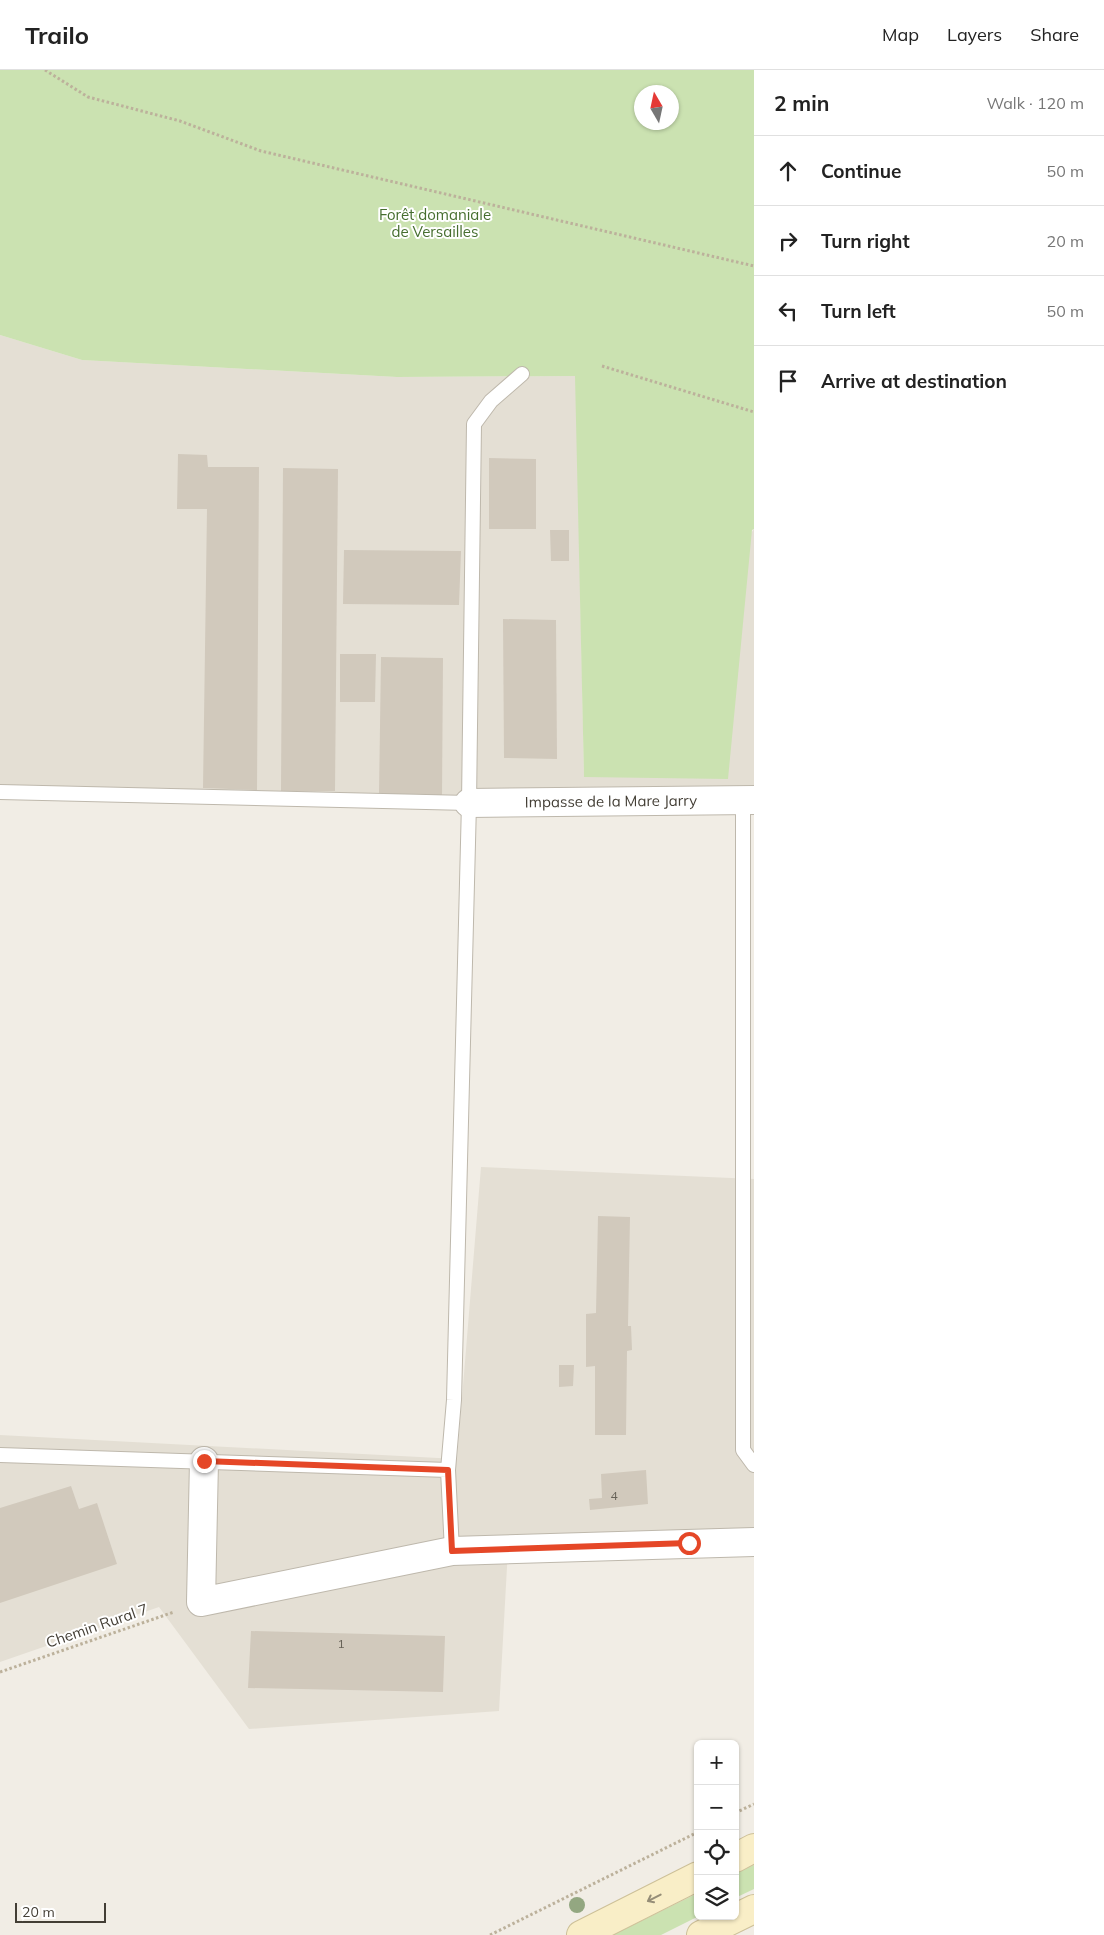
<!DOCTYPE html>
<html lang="en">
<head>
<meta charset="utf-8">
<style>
  :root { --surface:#fff; --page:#f6f6f6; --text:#222; --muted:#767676; --line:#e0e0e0 }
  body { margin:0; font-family:Mulish,sans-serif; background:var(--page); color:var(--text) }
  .controls { position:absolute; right:15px; bottom:15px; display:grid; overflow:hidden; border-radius:8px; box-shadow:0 1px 4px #0004 }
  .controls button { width:45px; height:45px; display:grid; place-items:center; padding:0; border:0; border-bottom:1px solid var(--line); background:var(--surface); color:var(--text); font:25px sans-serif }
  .compass { position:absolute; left:634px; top:15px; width:45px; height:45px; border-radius:50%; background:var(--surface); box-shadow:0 1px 4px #0004; rotate:351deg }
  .scale { position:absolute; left:15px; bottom:12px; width:91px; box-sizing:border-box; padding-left:5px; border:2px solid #433e35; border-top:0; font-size:14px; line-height:18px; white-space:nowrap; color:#433e35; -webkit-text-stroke:4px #fff; paint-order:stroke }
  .stop { position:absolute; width:15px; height:15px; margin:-11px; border:4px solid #e54727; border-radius:50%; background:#fff }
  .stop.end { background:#e54727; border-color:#fff; box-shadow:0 1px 5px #0008 }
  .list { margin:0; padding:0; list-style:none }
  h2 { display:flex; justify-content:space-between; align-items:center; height:65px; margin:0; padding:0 20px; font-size:21px }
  h2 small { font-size:16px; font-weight:400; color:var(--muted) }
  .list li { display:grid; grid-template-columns:32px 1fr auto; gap:15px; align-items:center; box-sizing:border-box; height:70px; padding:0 20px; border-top:1px solid var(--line) }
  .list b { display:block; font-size:19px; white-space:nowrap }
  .list em { font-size:16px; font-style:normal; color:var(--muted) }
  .icon { flex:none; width:28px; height:28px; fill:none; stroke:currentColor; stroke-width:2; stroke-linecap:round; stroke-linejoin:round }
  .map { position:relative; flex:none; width:754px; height:1865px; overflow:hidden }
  header { display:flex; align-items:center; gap:30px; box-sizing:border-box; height:70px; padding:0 25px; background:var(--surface); border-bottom:1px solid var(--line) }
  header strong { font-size:24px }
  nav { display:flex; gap:28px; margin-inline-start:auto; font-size:18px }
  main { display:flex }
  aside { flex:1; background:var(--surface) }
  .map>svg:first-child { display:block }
</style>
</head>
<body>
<header>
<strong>Trailo</strong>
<nav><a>Map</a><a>Layers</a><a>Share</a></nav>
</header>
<main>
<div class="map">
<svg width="754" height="1865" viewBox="0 0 754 1865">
  <rect width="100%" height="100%" fill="#f1ede5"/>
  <g fill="#e4dfd4">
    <polygon points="0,265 82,290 397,307 576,306 584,707 754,459 754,738 0,718"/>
    <polygon points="481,1097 754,1109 754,1464 508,1479 499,1641 249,1659 159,1537 0,1592 0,1365 457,1389"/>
  </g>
  <g fill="#cbe2b1" fill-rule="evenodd">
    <path d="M0 0H754V459L752 460 728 709 584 707 575 306 397 307 82 290 0 265ZM642 22H672V52H642Z"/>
    <polygon points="754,1795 754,1819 735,1828 735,1804"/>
    <polygon points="698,1823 699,1846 661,1865 613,1865"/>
  </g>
  <g fill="#d1c9bc">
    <polygon points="178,384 207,385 208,397 259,397 257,720 203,718 207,439 177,439"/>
    <polygon points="489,388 536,389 536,459 489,459"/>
    <polygon points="283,398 338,399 335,721 281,721"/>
    <polygon points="550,460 569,460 569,491 551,491"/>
    <polygon points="344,480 461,481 459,535 343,534"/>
    <polygon points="503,549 556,550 557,689 504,688"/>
    <polygon points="340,584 376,584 375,632 340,632"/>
    <polygon points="381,587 443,588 442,727 379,726"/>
    <polygon points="598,1146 630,1147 628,1256 631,1256 632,1280 627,1281 626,1365 595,1365 595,1296 586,1297 586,1244 596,1243"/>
    <polygon points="559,1295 574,1295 573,1316 559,1317"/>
    <polygon points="646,1400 648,1434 590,1440 589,1429 602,1428 601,1404"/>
    <polygon points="71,1416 79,1439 97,1433 117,1494 0,1533 0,1438"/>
    <polygon points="251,1561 445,1566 443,1622 248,1618"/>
  </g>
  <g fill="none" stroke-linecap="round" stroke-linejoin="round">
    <defs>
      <g id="lane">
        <polyline points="0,722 469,733"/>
        <polyline points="743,729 743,1380 754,1395"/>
        <polyline points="0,1385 448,1400 452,1481"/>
        <polyline points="448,1400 454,1330 469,733 474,354 491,331 522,304"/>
      </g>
      <g id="street">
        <path id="s1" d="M469 733 754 730"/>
        <polyline points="204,1391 201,1532 452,1481 754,1472"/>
      </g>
      <g id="secondary">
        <polyline points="735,1788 754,1778"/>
        <polyline points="581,1865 698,1806"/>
        <polyline points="701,1865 754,1839"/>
      </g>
    </defs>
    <use href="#lane" stroke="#beb8ac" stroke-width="16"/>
    <use href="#street" stroke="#beb8ac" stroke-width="30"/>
    <use href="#secondary" stroke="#cdc098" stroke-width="30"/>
    <g stroke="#bcb19b" stroke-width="3" stroke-dasharray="2.5 2.5" stroke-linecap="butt">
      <polyline points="45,0 88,27 180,51 261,81 754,196"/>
      <polyline points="602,296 754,342"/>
      <polyline points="0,1602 174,1542"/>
      <polyline points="735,1743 754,1734"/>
      <polyline points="490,1865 698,1762"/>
    </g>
    <use href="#lane" stroke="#fff" stroke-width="14"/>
    <use href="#street" stroke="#fff" stroke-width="28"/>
    <use href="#secondary" stroke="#f9eec7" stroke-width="28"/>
  </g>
  <circle fill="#93a781" cx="577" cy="1835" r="8"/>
  <defs><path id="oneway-shaft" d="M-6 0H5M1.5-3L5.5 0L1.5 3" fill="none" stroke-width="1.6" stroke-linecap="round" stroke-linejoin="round" transform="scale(1.25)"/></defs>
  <use stroke="#958d77" href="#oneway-shaft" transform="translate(654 1828) rotate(153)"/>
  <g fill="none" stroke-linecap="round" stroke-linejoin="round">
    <polyline stroke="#e54727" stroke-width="6" points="204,1391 448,1400 452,1481 689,1473"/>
  </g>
  <g text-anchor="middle" stroke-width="4" stroke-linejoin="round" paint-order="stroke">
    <g font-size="12" fill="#666157">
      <text x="614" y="1430">4</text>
      <text x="341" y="1578">1</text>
    </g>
    <g font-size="15" fill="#466e2f" stroke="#fff">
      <text x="435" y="150">Forêt domaniale<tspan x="435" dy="17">de Versailles</tspan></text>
    </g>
    <g font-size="15" fill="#433e35" stroke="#fff">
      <text dy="5" stroke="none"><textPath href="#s1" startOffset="142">Impasse de la Mare Jarry</textPath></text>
      <text transform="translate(97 1556) rotate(-19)" y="5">Chemin Rural 7</text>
    </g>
  </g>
</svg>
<div class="controls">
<button>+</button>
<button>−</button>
<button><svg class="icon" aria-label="locate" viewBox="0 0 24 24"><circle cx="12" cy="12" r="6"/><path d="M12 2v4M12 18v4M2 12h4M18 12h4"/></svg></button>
<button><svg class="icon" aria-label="layers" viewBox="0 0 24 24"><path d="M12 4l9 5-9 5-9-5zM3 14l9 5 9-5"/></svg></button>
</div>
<svg class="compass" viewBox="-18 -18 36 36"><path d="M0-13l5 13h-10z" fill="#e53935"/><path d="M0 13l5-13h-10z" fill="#767676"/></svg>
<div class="scale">20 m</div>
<div class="stop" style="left:689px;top:1473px"></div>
<div class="stop end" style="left:204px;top:1391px"></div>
</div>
<aside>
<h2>2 min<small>Walk · 120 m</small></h2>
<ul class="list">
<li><svg class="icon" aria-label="ahead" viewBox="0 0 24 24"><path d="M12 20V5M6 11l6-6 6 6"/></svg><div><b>Continue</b></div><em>50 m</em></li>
<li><svg class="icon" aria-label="right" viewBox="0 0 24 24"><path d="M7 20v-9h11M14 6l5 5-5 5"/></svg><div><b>Turn right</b></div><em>20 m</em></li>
<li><svg class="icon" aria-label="left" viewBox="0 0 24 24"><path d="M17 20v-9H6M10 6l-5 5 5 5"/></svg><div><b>Turn left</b></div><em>50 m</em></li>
<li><svg class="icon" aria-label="arrive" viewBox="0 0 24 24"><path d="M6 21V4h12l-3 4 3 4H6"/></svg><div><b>Arrive at destination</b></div></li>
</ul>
</aside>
</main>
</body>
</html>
